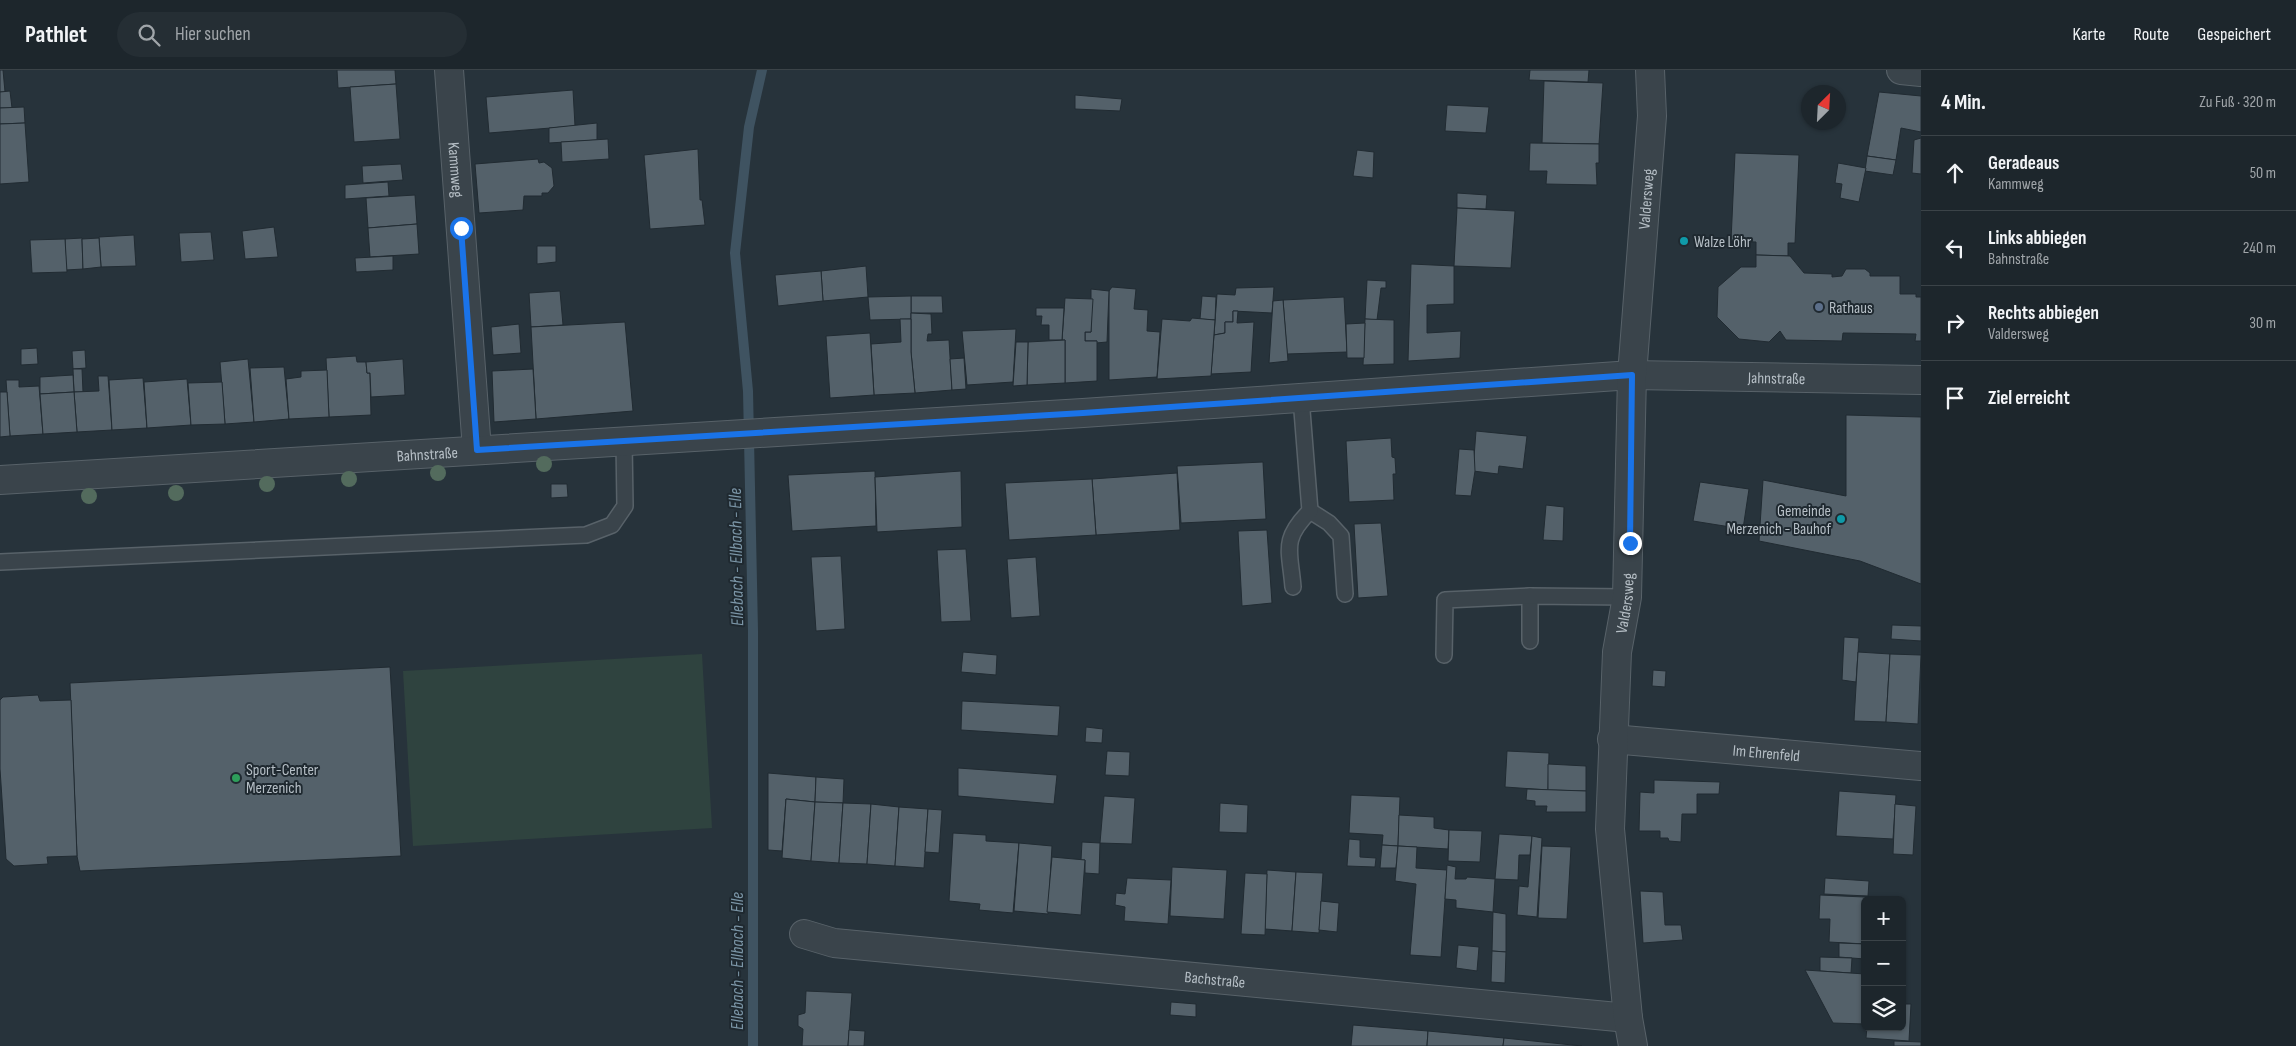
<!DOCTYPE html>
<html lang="de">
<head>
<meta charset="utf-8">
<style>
  :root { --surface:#1d262c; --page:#252e34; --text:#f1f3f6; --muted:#a0a5a9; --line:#3b4348 }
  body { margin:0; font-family:"Sofia Sans Condensed",sans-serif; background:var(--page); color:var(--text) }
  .controls { position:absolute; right:15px; bottom:15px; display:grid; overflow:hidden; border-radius:8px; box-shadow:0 1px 4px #0004 }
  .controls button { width:45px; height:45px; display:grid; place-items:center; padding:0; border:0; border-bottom:1px solid var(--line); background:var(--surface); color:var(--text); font:25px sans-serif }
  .compass { position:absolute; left:1801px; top:15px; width:45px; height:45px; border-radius:50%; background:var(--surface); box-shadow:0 1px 4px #0004; rotate:24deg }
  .stop { position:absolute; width:15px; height:15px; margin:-11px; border:4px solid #1a73e8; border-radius:50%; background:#fff }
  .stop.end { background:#1a73e8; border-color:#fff; box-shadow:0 1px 5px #0008 }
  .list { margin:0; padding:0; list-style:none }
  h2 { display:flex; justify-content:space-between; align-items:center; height:65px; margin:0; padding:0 20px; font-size:21px }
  h2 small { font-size:16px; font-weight:400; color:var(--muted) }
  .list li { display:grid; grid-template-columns:32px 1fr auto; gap:15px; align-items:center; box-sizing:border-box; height:75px; padding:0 20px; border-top:1px solid var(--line) }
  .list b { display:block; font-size:19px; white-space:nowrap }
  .list p { margin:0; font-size:16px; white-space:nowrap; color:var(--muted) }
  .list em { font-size:16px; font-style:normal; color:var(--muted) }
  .icon { flex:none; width:28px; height:28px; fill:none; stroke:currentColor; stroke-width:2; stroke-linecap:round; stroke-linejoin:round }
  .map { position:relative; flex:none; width:1921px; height:976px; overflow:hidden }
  header { display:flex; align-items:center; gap:30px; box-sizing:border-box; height:70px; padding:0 25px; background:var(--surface); border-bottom:1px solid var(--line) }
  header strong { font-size:24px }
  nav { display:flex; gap:28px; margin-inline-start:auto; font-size:18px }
  .search { width:350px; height:45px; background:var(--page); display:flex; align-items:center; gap:12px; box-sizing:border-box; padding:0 18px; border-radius:28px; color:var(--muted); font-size:19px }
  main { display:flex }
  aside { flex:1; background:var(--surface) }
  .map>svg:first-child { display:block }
</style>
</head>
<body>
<header>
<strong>Pathlet</strong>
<div class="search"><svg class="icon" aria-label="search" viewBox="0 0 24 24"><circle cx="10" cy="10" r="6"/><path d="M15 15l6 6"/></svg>Hier suchen</div>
<nav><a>Karte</a><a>Route</a><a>Gespeichert</a></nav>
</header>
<main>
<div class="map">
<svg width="1921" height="976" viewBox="0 0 1921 976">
  <rect width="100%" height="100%" fill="#27333b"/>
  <polygon fill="#2f433f" points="702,584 712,758 413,776 403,601"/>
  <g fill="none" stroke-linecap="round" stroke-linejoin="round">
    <polyline stroke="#3f5361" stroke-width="10" points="753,976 753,561 748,321 735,183 749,57 762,0"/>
  </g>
  <g fill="#54616a" stroke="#212b32">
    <polygon points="0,0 3,0 5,22 0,22"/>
    <polygon points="337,0 395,0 396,14 338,18"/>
    <polygon points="1530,0 1589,0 1588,12 1529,10"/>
    <polygon points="1544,11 1603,13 1599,74 1542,73"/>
    <polygon points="396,14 400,69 354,72 350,17"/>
    <polygon points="573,20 575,56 489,63 486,27"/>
    <polygon points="10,21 12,38 0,38 0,22"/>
    <polygon points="1879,22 1921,26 1921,62 1901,58 1896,90 1867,86"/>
    <polygon points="1075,25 1122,29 1120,41 1075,39"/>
    <polygon points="1447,35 1489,37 1486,63 1445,61"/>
    <polygon points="24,37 25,53 0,54 0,38"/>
    <polygon points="25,53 29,112 0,114 0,54"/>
    <polygon points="597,53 597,70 549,73 549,58"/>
    <polygon points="1921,68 1921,104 1912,103 1914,70"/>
    <polygon points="608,69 609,89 562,92 561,72"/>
    <polygon points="1530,73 1599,74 1599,93 1596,93 1597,115 1546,114 1547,101 1529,101"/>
    <polygon points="698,79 700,130 702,130 705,155 650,159 644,85"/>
    <polygon points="1357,80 1374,82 1373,108 1353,106"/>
    <polygon points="1735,83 1799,85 1795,173 1788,173 1788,186 1756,185 1756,172 1731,171"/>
    <polygon points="1867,86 1896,90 1893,105 1865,101"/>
    <polygon points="538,89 539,93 544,92 552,98 554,116 548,123 542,123 542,126 524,126 523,140 479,143 475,94"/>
    <polygon points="1838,93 1866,98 1859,132 1840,128 1842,114 1835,113"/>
    <polygon points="401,94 403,110 363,113 362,96"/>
    <polygon points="388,112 389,126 345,129 345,115"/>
    <polygon points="1457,123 1487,125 1486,139 1457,138"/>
    <polygon points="415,125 417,154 368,158 366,128"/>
    <polygon points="1457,138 1515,141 1511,198 1454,196"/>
    <polygon points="417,154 419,184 370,187 368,158"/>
    <polygon points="274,157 278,187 245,189 242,161"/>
    <polygon points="211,162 214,190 181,192 179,163"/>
    <polygon points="134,165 136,196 101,197 99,167"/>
    <polygon points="82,168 83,199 66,200 65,169"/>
    <polygon points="99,168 101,197 83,199 82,169"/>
    <polygon points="65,169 67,202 32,203 30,170"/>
    <polygon points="537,176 556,176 556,192 537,194"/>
    <polygon points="1756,185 1790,186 1804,203 1832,204 1832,207 1842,206 1846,199 1865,199 1870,203 1870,206 1900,206 1900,224 1916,224 1916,227 1921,227 1921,271 1915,271 1916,264 1843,263 1842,271 1786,270 1780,261 1769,272 1739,269 1717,247 1718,217 1741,197 1756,197"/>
    <polygon points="393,186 393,200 356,202 355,188"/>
    <polygon points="1411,194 1454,196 1454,234 1427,235 1427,263 1461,261 1460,288 1408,291"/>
    <polygon points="866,196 868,227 823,231 821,201"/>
    <polygon points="821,201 823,231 778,236 775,205"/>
    <polygon points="1367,210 1386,211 1386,218 1381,218 1377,250 1365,249"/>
    <polygon points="1112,217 1136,219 1134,239 1148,240 1147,261 1160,262 1157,307 1109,310 1109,221"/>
    <polygon points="1274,217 1272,243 1233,241 1233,252 1225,252 1225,263 1214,265 1217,224 1235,225 1236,218"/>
    <polygon points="1091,219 1109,221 1107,272 1096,273 1097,271 1085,271 1085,262 1091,262"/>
    <polygon points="560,221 563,255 531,257 529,223"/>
    <polygon points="911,226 942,226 943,243 911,243"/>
    <polygon points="911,226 911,249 870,250 868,227"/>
    <polygon points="1202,226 1216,227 1215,250 1200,249"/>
    <polygon points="1344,227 1347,282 1287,284 1283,230"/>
    <polygon points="1065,228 1093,229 1091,262 1085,262 1085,271 1097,271 1097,311 1065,313 1065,270 1062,270"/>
    <polygon points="1283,230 1288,291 1269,293 1273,231"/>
    <polygon points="1036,238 1064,238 1062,270 1049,270 1049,255 1041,255 1042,246 1036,246"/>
    <polygon points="1233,241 1238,241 1237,253 1254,252 1251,302 1211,304 1214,265 1225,263 1225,252 1233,252"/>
    <polygon points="911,243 931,244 932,264 928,264 927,271 949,270 952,320 915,323 911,282"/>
    <polygon points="1192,248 1215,250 1211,306 1157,309 1162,249 1190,251"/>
    <polygon points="900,249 911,249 911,282 915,323 874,325 871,274 901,272"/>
    <polygon points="1365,249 1394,250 1394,294 1363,295"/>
    <polygon points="625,252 633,341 536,349 531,257"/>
    <polygon points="1365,253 1364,288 1347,288 1346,254"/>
    <polygon points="519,254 521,283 493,285 491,257"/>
    <polygon points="1016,259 1013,312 967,315 962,261"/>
    <polygon points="870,263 874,325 830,328 826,266"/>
    <polygon points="1065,270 1065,313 1027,315 1028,272"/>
    <polygon points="1016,272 1028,272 1027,315 1013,316"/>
    <polygon points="37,278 38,294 21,295 21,279"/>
    <polygon points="85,280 86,298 73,299 72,281"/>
    <polygon points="356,286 357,292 366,292 367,303 370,303 371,345 329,347 326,288"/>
    <polygon points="964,288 966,319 952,320 950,289"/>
    <polygon points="248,289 254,352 225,354 220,292"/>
    <polygon points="403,289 405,325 371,327 370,303 367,303 366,292"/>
    <polygon points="284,297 289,349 254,352 250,298"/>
    <polygon points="73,299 82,299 83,322 74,322"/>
    <polygon points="533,299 536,349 494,352 492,301"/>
    <polygon points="327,300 329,347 289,349 286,309 301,307 301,301"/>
    <polygon points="73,305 74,322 40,324 40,307"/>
    <polygon points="98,306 108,306 112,360 77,362 74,322 99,321"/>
    <polygon points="143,308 147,358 112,360 109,310"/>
    <polygon points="187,309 191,355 147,358 144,312"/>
    <polygon points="6,310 19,310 19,317 39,316 43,364 10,366"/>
    <polygon points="222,312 225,354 191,355 188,313"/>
    <polygon points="0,322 7,322 10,366 0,367"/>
    <polygon points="74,322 77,362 43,364 40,324"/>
    <polygon points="1846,345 1921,347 1921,514 1860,491 1759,471 1763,410 1846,426"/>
    <polygon points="1476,361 1527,366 1523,399 1499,396 1498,404 1473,401"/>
    <polygon points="1391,368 1392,387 1395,388 1396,404 1393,404 1394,430 1349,432 1346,371"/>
    <polygon points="1459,379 1474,380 1475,401 1471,426 1455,425"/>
    <polygon points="1263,392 1266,449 1181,453 1177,396"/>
    <polygon points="875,401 876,456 792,461 788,405"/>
    <polygon points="961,401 962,457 877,462 875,407"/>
    <polygon points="1177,403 1180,460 1096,465 1092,409"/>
    <polygon points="1092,409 1096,465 1009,470 1005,413"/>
    <polygon points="1700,412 1749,419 1743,459 1693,451"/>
    <polygon points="551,414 567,414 568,427 551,428"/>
    <polygon points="1546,435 1564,437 1563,471 1543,470"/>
    <polygon points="1381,453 1388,526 1358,528 1354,454"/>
    <polygon points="1267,460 1272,533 1242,536 1238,461"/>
    <polygon points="966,479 971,551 941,552 937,480"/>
    <polygon points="841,486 845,559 816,561 811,487"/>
    <polygon points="1036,487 1040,546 1011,548 1007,489"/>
    <polygon points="1892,555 1921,556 1921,571 1891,569"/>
    <polygon points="1844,567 1859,568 1856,612 1842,610"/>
    <polygon points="963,582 997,585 996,605 961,602"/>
    <polygon points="1858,582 1890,584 1886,652 1854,651"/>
    <polygon points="1890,584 1921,585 1918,654 1886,652"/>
    <polygon points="390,597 401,786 80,801 77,786 70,613"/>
    <polygon points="1653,600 1666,601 1665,617 1652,616"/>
    <polygon points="38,625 40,631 71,630 77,786 47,787 48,794 14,796 6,789 0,699 0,630 3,627"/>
    <polygon points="962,631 1060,636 1058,666 961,660"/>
    <polygon points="1086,657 1103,659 1102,673 1085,672"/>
    <polygon points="1107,681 1130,682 1129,706 1105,705"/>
    <polygon points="1507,681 1549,683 1548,720 1505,717"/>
    <polygon points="1548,694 1586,696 1586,721 1548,720"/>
    <polygon points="958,698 1057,705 1054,734 958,726"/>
    <polygon points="768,703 816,707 815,732 786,729 782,781 768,780"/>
    <polygon points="816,707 844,709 843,733 815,732"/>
    <polygon points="1654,710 1720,712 1719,724 1697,724 1697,744 1682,744 1681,772 1669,771 1668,768 1660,768 1660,761 1639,761 1640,722 1654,723"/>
    <polygon points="1527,719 1586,721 1586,742 1546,742 1547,736 1535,736 1535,731 1526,730"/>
    <polygon points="1839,721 1896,725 1893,769 1836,766"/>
    <polygon points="1351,725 1400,727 1398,776 1382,775 1383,765 1349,763"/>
    <polygon points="1104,726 1135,728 1132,774 1100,773"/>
    <polygon points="786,729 815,732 811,791 782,788"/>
    <polygon points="815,732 843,733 839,793 811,791"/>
    <polygon points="843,733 871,734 867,794 839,793"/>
    <polygon points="1220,733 1248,735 1247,763 1219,762"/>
    <polygon points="871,734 899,737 895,796 867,794"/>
    <polygon points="1895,734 1916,736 1913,785 1893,784"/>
    <polygon points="899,737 928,739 924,798 895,796"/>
    <polygon points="928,739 942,740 939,783 925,782"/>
    <polygon points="1399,745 1434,747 1434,758 1449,760 1448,779 1398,776"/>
    <polygon points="1449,760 1482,761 1480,792 1448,791"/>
    <polygon points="953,763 986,765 986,771 1019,773 1013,843 979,840 980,834 949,831"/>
    <polygon points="1499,764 1532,766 1530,785 1519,785 1518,810 1495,809"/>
    <polygon points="1532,766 1542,768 1537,847 1517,845 1519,816 1528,817"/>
    <polygon points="1349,769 1360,770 1360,787 1376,788 1375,797 1347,796"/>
    <polygon points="1082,772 1100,773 1099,804 1085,803 1085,790 1081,790"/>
    <polygon points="1019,773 1052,776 1048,844 1014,841"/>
    <polygon points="1382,775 1398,776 1396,798 1380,798"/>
    <polygon points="1398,776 1417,777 1416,798 1447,800 1441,887 1410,885 1416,814 1395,811"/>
    <polygon points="1542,776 1571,777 1567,849 1538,848"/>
    <polygon points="1052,787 1085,790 1081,845 1047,842"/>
    <polygon points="1447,795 1456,797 1455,809 1466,809 1467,807 1495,809 1493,842 1456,838 1456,830 1445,829"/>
    <polygon points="1172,797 1227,800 1224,849 1170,846"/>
    <polygon points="1267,800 1296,802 1292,861 1265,859"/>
    <polygon points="1296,802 1323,803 1319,863 1292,861"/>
    <polygon points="1245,803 1267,804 1265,865 1241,864"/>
    <polygon points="1127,808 1171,810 1168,854 1124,851 1125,837 1115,835 1116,823 1125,824"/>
    <polygon points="1825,808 1869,811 1868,826 1824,824"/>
    <polygon points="1640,821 1663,822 1665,855 1681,855 1683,870 1643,873"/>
    <polygon points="1820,825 1886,828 1885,830 1865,830 1865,874 1829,872 1830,849 1819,849"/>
    <polygon points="1321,831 1339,833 1337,862 1319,860"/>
    <polygon points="1493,842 1506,844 1506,882 1492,881"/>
    <polygon points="1839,873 1865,874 1865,889 1839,887"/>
    <polygon points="1458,875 1479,877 1477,901 1456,898"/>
    <polygon points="1492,881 1506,882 1505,913 1491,912"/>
    <polygon points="1820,887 1852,888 1851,903 1820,901"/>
    <polygon points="1805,900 1865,904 1865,954 1833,953"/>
    <polygon points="806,921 852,923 848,976 802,976 803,959 798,956 798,945 805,943"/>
    <polygon points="1171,932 1196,934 1196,947 1170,945"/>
    <polygon points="1902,934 1911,934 1909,971 1866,968 1867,957 1902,957"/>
    <polygon points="1353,955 1428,961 1427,976 1351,976"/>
    <polygon points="849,960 865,961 864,976 848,976"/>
    <polygon points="1428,961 1504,968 1503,976 1427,976"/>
    <polygon points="1504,968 1582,976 1503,976"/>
    <polygon points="1894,971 1921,972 1921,976 1894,976"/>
  </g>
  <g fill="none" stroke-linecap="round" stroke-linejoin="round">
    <defs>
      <g id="lane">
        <polyline points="1310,441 1329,453 1341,466 1345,524"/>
        <polyline points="0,492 586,465 612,455 625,436 624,371"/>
        <path d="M1293 517C1290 480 1281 470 1310 441L1301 328"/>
        <polyline points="1530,526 1530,571"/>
        <polyline points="1444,585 1445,530 1530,526 1627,527"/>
      </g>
      <g id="street">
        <path id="s1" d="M449 0 477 380"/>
        <polyline points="1901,0 1921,2"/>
        <path id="s2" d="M0 410 1083 343 1632 305 1921 310"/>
        <path id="s3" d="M1612 669 1921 696"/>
        <path id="s4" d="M804 864 834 873 1628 948"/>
        <path id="s5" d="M1633 976 1628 948 1610 759 1617 582 1627 527 1632 305 1652 46 1650 0"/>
      </g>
    </defs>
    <use href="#lane" stroke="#586269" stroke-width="18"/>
    <use href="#street" stroke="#586269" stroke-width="30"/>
    <use href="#lane" stroke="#3a444b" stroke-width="15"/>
    <use href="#street" stroke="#3a444b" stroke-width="28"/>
  </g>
  <g fill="#536b5d">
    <circle cx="544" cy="394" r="8"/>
    <circle cx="438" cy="403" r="8"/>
    <circle cx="349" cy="409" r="8"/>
    <circle cx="267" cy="414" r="8"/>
    <circle cx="176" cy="423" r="8"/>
    <circle cx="89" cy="426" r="8"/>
  </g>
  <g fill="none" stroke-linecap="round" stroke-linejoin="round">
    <polyline stroke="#1a73e8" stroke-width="6" points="461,158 477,380 1083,343 1632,305 1630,473"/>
  </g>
  <g fill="#0f9aa8" stroke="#1f2930" stroke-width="2">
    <circle cx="1684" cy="171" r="5"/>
    <circle cx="1841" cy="449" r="5"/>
  </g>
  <circle fill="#5c6f8a" stroke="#1f2930" stroke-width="2" cx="1819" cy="237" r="5"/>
  <circle fill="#2e9e5b" stroke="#1f2930" stroke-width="2" cx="236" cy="708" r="5"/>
  <g text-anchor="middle" stroke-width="4" stroke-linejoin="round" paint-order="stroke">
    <g font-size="16" fill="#b6bfc6" stroke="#1f2930">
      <text dy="6" stroke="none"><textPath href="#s1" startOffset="100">Kammweg</textPath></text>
      <text dy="6" stroke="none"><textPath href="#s5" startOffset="850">Valdersweg</textPath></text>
      <text dy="6" stroke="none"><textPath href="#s2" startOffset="1780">Jahnstraße</textPath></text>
      <text dy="6" stroke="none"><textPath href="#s2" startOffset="428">Bahnstraße</textPath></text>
      <text dy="6" stroke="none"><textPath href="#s5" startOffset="445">Valdersweg</textPath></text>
      <text dy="6" stroke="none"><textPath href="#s3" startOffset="155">Im Ehrenfeld</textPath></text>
      <text dy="6" stroke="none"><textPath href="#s4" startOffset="414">Bachstraße</textPath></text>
    </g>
    <g font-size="16" fill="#b6bfc6" stroke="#1f2930" text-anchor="start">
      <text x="1694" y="177">Walze Löhr</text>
      <text x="1829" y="243">Rathaus</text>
      <text x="1831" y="446" text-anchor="end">Gemeinde<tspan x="1831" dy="18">Merzenich - Bauhof</tspan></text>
      <text x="246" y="705">Sport-Center<tspan x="246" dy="18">Merzenich</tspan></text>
    </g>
    <g font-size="18" font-style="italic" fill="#7b95a6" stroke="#1f2930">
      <text transform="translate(736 487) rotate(-91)" y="6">Ellebach - Ellbach - Elle</text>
      <text transform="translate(737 891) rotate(-90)" y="6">Ellebach - Ellbach - Elle</text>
    </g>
  </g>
</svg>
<div class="controls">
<button>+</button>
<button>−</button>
<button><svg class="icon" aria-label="layers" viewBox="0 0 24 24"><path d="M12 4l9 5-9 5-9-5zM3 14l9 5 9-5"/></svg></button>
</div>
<svg class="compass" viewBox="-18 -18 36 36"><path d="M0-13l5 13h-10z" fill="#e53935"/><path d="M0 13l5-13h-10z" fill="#a0a5a9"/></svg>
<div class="stop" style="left:461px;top:158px"></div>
<div class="stop end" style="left:1630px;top:473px"></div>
</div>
<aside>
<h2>4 Min.<small>Zu Fuß · 320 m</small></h2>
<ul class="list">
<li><svg class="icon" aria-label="ahead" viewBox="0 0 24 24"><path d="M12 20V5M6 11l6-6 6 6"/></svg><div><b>Geradeaus</b><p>Kammweg</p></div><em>50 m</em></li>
<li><svg class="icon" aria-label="left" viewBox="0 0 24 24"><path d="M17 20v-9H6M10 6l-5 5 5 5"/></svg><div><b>Links abbiegen</b><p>Bahnstraße</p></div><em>240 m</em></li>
<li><svg class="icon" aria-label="right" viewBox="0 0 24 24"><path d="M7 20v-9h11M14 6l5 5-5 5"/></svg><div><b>Rechts abbiegen</b><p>Valdersweg</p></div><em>30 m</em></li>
<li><svg class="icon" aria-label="arrive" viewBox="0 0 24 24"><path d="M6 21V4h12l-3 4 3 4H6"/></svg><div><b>Ziel erreicht</b></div></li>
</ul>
</aside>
</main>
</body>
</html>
